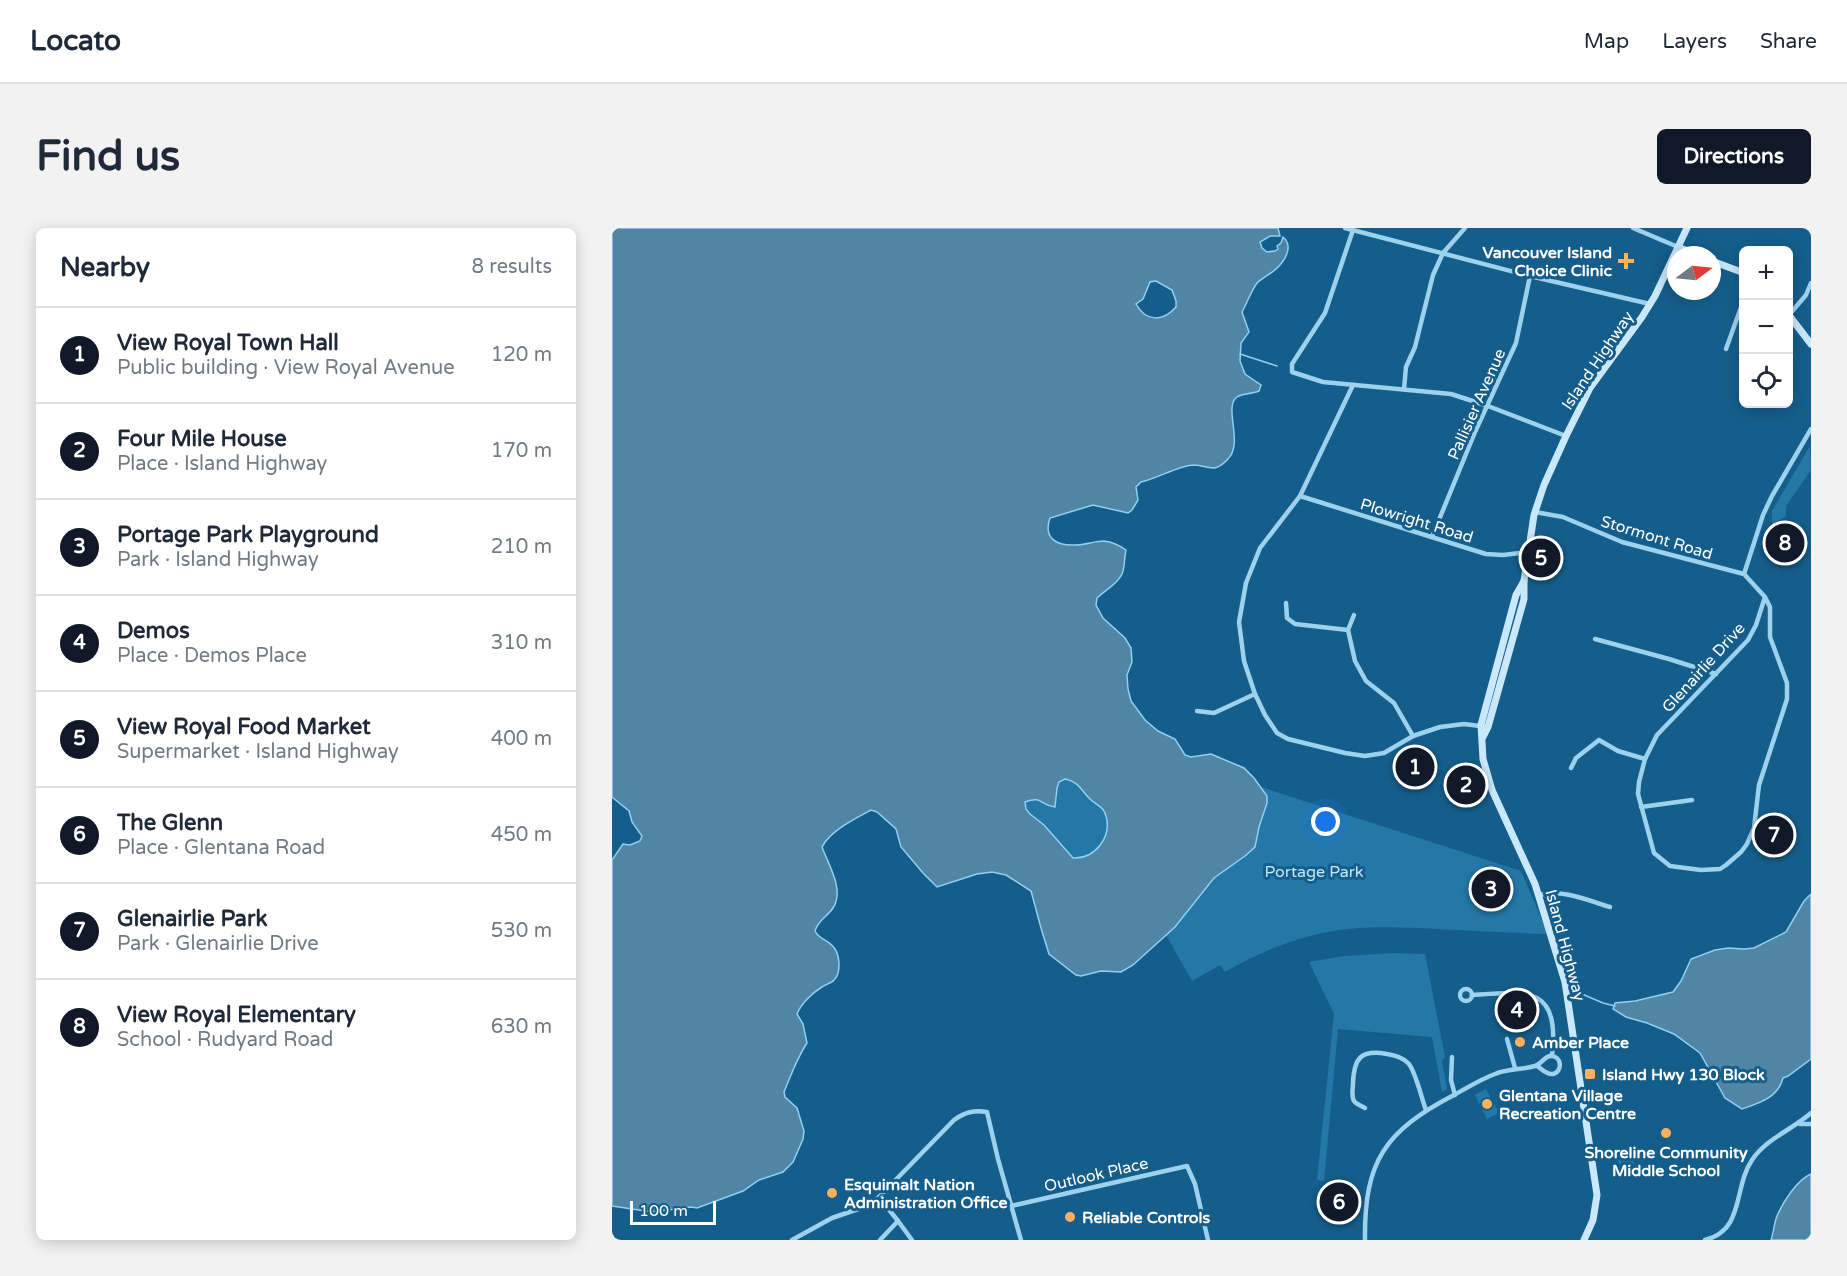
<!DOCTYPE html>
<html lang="en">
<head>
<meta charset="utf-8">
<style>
  :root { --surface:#fff; --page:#f2f2f3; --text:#1f2937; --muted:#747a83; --line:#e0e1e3; --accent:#111827 }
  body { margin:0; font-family:"Varela Round",sans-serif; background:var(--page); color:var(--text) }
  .controls { position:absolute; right:18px; top:18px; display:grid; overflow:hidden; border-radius:9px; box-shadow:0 3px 15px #0003 }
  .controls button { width:54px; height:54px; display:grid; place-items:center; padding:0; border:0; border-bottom:2px solid var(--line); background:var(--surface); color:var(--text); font:30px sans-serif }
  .compass { position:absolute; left:1055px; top:18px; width:54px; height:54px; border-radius:50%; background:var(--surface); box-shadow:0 3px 15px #0003; rotate:74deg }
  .scale { position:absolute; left:18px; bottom:15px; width:86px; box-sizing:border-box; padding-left:6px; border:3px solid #fff; border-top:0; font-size:16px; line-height:21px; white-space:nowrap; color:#fff; -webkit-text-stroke:4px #155e8b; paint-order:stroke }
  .you { position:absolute; left:714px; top:594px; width:21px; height:21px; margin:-15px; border:4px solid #fff; border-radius:50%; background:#1a73e8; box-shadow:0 0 0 9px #1a73e833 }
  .badge { display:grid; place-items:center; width:39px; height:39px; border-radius:50%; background:var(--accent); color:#fff; font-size:20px; font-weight:700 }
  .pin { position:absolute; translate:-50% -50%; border:3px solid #fff; box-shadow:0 2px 6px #0006 }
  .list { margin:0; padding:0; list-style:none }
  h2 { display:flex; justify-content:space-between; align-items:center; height:78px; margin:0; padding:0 24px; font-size:26px }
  h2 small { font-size:20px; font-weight:400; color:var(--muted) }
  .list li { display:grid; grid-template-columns:39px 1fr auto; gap:18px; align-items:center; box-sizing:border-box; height:96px; padding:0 24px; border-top:2px solid var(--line) }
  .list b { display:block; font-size:22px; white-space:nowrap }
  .list p { margin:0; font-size:20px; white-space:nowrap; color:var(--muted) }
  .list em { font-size:20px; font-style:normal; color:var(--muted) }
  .icon { flex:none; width:33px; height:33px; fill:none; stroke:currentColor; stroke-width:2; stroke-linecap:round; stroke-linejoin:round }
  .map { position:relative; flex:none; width:1199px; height:1012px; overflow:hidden; border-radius:9px }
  header { display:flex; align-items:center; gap:36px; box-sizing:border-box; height:84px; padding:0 30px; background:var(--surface); border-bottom:2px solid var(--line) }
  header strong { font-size:28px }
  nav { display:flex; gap:33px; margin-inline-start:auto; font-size:21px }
  .intro { display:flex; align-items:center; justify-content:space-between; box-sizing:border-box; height:144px; padding:0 36px }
  h1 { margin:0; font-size:42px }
  .button { padding:15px 27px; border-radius:9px; background:var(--accent); color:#fff; font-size:21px; font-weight:700 }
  main { display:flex; gap:36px; padding:0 36px }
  aside { flex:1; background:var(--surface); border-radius:9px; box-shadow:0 3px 15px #0003 }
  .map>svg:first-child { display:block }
</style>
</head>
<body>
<header>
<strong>Locato</strong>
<nav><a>Map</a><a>Layers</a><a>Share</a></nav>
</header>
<div class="intro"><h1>Find us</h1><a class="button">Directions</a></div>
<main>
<aside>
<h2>Nearby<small>8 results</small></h2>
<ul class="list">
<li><span class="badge">1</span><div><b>View Royal Town Hall</b><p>Public building · View Royal Avenue</p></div><em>120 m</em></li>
<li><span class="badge">2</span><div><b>Four Mile House</b><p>Place · Island Highway</p></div><em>170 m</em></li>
<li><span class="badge">3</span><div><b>Portage Park Playground</b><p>Park · Island Highway</p></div><em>210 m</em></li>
<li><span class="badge">4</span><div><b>Demos</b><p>Place · Demos Place</p></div><em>310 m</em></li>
<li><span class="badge">5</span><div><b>View Royal Food Market</b><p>Supermarket · Island Highway</p></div><em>400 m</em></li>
<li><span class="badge">6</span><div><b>The Glenn</b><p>Place · Glentana Road</p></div><em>450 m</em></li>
<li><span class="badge">7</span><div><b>Glenairlie Park</b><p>Park · Glenairlie Drive</p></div><em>530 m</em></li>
<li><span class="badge">8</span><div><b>View Royal Elementary</b><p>School · Rudyard Road</p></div><em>630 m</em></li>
</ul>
</aside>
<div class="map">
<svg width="1199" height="1012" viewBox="0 0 1199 1012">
  <rect width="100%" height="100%" fill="#155e8b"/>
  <g fill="#2478a7">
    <polygon points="1198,218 1199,242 1174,278 1174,288 1160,297 1160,283"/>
    <path d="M453 551C466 553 469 562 478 571 484 577 492 579 494 588 501 609 483 630 461 630L432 597 418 586 414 581 413 574C424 570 428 572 438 579L445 572V560L447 554Z"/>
    <path d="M649 559 909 643 936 706C899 705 862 703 825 701 784 699 743 697 702 707 670 715 641 728 613 744L608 737 580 753 554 707 588 669 602 650 633 628 643 619 655 568Z"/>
    <polygon points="1150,587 1181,597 1167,626 1144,614 1149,603"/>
    <polygon points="781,725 813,726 833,829 830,833 835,861 830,864 820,809 726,801 712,953 705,952 722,786 697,734 732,728"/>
    <polygon points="874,861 887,885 875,891 863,867"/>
    <polygon points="1012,919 1023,937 1011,943 1001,925"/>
  </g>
  <g fill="#5085a5" stroke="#8fd0f3" stroke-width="1.5" fill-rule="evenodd">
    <path d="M0 0H666L668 8H658L648 14 650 20 655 24 663 23 666 21 665 18 669 15 671 9C682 18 673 33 664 41 659 46 651 49 645 55 639 63 635 75 630 84L637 104 629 115 628 133 633 146 649 157 647 163C640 166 631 165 625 169 611 179 632 215 616 231 602 246 598 238 582 237 568 237 544 251 529 254L524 259 526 272 520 282 516 285 481 277 438 290C431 310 444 318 464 317 473 317 483 313 492 313 500 314 507 317 514 322 512 330 513 340 510 346 505 357 493 362 485 370L484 377 491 390 513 410 519 420 520 434 515 447 516 461 519 473 533 492 546 503 563 511 573 527 579 529 599 526 632 540 642 550 655 568V575L647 599 643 619 633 628 602 650 563 699 521 737 509 744 489 743 469 748 464 747 437 726 429 700 419 663 394 647 380 644 365 646 325 659 311 645 289 619 284 601 265 584 259 582C244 590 218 603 210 619 216 636 233 662 221 680 215 689 206 692 203 703 207 712 218 712 223 721 228 729 229 745 222 752 220 755 214 756 210 759 200 765 189 776 185 786L191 796 195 815C185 830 179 847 172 864L173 869 185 880 192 903 191 911 181 934 171 944 147 952 131 963 85 980 79 979 40 984 0 978V632L11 616 18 617 28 613 30 608 20 594 17 583 0 569ZM544 53 560 62 564 73V79C551 94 534 94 524 76L531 71 538 54ZM453 551C466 553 469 562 478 571 484 577 492 579 494 588 500 609 483 631 461 630L432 597 418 586 414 581 413 574C431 567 428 578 443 579L445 560 447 554Z"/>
    <path d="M1199 666V831L1176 848 1171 850C1166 870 1147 875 1130 881L1113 870 1088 825 1062 806 1035 795 1014 789 1001 781 1003 775 1023 773 1061 764 1069 753 1079 731 1103 722 1116 720 1132 721 1142 720 1174 704 1192 673Z"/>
    <path d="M1199 946V1012H1159C1162 1004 1162 995 1165 988 1171 974 1185 952 1199 946Z"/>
  </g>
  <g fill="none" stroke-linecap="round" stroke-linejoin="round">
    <g stroke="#8fd0f3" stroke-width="1.5">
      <polyline points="628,126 665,138"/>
      <polyline points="970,766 991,775 1003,778"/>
    </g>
    <g stroke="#9dd2ef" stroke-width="4.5">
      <polyline points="733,0 918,48 1038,76"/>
      <polyline points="1021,0 1066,19"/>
      <polyline points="741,2 713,85 680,136 680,144 711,154 839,166 876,178 954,208"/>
      <polyline points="1177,87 1194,67 1199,55"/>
      <polyline points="1114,121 1132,71"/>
      <polyline points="741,157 688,268 648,320 634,355 627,394 632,433 643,466 653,487 665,505 676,511 733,525 753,528 772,525 801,508 828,499 852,496 876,499"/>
      <polyline points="792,161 794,139 803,119 821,47 831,25 853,0"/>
      <polyline points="688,268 874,326 891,327 917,324"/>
      <polyline points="923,284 951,289 1010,314 1132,346 1153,369 1158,379 1158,409 1175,455 1175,471 1147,557 1142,600 1135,616 1129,624 1114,637 1108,641 1089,642 1058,638 1042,625 1026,566 1027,554 1033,531 1045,507 1136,412 1144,397 1153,369"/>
      <polyline points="820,309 863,204 904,115 918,48"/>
      <polyline points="1132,346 1151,287 1160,268 1199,201"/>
      <polyline points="674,375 675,390 683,396 736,402"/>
      <polyline points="742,387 736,402 743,433 754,453 782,475 801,508"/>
      <polyline points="983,411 1057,431 1104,446"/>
      <polyline points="585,483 602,485 643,466"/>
      <polyline points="959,540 964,530 987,512 1006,523 1033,531"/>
      <polyline points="1029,579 1080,572"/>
      <path d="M927 667C951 661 975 672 998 679"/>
      <circle cx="854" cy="767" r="6"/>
      <path d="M860 767C915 763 948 757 940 828"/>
      <polyline points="895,811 903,840"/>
      <polyline points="840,829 839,852 843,867"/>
      <path d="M753 880C750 878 744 876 742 873 739 868 741 860 741 855 742 830 749 821 775 826 782 827 791 830 796 835 803 841 810 872 814 882"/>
      <polyline points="1188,896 1199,896"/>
      <polyline points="267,969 286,993 268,1012"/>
      <polyline points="399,978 575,938 583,956 596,1012"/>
      <polyline points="286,993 300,1012"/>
      <path d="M180 1012 220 990 252 979 267 969 342 892C353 884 362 882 375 884L386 931 409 1012"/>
      <path d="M753 1012C752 933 773 903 842 867 855 860 869 851 883 846 896 840 910 842 923 838 929 836 932 829 938 828 950 827 951 844 941 846 934 847 930 841 925 838"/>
      <path d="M1093 1012C1133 1002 1121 960 1140 932 1154 911 1181 901 1199 885"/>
    </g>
    <g stroke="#cae8fb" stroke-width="7">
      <polyline points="1066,19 1085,27"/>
      <polyline points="1100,33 1132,45"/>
      <polyline points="1176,86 1199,116"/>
      <polyline points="912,353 904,367 869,497 871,531 880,562 923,656 953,754 985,967 981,992 972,1012"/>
      <polyline points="871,509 876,499 912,371 912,353 922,287 932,257 954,208 978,160 1030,89 1043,68 1075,0"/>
    </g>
  </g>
  <g fill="#ffb15b" stroke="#155e8b" stroke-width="2">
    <path d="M1011 24h6v6h6v6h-6v6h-6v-6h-6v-6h6z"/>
    <circle cx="908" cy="814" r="6"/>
    <rect x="972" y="840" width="12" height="12" rx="3"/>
    <circle cx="875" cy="876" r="6"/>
    <circle cx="1054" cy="905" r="6"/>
    <circle cx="220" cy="965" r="6"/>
    <circle cx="458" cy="989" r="6"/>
  </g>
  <g text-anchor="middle" stroke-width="6" stroke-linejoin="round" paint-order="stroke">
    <g font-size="16" font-weight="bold" fill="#fff" stroke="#155e8b" text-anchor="start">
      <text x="1000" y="30" text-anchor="end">Vancouver Island<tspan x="1000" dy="18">Choice Clinic</tspan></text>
      <text x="920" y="820">Amber Place</text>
      <text x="990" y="852">Island Hwy 130 Block</text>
      <text x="887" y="873">Glentana Village<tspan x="887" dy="18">Recreation Centre</tspan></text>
      <text x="1054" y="930" text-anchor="middle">Shoreline Community<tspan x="1054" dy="18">Middle School</tspan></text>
      <text x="232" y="962">Esquimalt Nation<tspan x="232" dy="18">Administration Office</tspan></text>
      <text x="470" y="995">Reliable Controls</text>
    </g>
    <g font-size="16" fill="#fff" stroke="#155e8b">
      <text transform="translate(985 132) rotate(-56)" y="6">Island Highway</text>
      <text transform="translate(864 176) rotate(-66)" y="6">Pallisier Avenue</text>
      <text transform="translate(805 292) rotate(17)" y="6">Plowright Road</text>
      <text transform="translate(1045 309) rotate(17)" y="6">Stormont Road</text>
      <text transform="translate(1091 439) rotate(-48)" y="6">Glenairlie Drive</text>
      <text transform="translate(954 717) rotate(75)" y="6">Island Highway</text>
      <text transform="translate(484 946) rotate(-13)" y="6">Outlook Place</text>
    </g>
    <g font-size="16" fill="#c3e7fb" stroke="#155e8b">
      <text x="702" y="649">Portage Park</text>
    </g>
  </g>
</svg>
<div class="controls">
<button>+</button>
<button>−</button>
<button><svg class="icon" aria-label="locate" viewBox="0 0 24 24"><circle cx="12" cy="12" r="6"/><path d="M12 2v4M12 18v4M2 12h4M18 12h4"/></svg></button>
</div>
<svg class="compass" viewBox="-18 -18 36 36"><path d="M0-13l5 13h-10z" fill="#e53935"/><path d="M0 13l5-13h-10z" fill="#747a83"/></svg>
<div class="scale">100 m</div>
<div class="you"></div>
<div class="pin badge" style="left:803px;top:539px">1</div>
<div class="pin badge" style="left:854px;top:557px">2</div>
<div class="pin badge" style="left:879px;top:661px">3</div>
<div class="pin badge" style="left:905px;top:782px">4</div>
<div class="pin badge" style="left:929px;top:330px">5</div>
<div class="pin badge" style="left:727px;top:974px">6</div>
<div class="pin badge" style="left:1162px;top:607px">7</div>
<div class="pin badge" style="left:1173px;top:315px">8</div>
</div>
</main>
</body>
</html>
